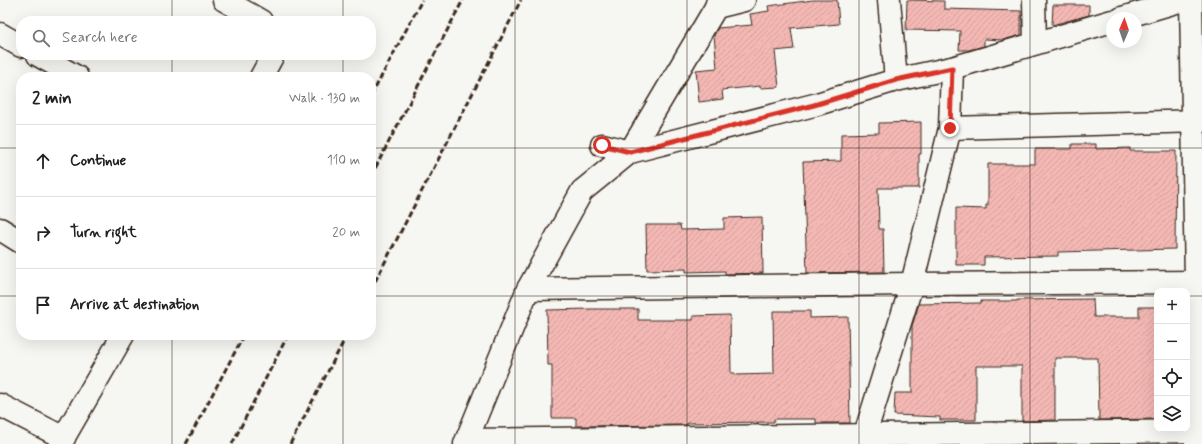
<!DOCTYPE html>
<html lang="en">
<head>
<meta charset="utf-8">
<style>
  :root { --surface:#fff; --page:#f6f6f6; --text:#222; --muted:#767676; --line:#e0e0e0 }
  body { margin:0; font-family:Mynerve,sans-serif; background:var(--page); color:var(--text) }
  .controls { position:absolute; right:12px; bottom:12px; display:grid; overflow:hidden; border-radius:8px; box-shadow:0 4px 16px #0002 }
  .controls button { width:36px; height:36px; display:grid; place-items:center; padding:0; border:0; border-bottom:1px solid var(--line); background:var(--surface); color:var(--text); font:20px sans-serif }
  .compass { position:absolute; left:1106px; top:12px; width:36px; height:36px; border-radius:50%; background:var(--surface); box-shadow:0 4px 16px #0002; rotate:2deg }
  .stop { position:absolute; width:12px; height:12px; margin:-9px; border:3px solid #d93025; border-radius:50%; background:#fff }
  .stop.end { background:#d93025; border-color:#fff; box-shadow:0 1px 4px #0008 }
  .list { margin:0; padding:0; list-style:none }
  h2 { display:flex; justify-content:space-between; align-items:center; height:52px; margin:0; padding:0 16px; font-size:17px }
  h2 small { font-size:13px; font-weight:400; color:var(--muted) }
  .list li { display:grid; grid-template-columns:26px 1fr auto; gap:12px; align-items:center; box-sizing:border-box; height:72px; padding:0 16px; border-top:1px solid var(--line) }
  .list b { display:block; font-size:15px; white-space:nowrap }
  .list em { font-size:13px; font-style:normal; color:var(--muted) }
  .icon { flex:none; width:22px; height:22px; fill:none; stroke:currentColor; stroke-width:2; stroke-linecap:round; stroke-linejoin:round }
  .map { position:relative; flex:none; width:1202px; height:444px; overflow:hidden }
  .search { position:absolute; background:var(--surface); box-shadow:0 4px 16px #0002; left:16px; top:16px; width:360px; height:44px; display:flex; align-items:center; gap:10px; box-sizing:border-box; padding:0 14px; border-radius:16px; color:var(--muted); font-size:15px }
  .panel { position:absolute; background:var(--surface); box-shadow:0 4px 16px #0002; left:16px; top:72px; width:360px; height:268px; border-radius:16px }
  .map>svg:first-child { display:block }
</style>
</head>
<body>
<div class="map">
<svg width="1202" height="444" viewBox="0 0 1202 444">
  <defs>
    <pattern id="building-hatch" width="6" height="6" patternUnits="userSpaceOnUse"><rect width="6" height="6" fill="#f4b8b4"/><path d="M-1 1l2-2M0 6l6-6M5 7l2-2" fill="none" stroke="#d29e9a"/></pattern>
  </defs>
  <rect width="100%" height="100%" fill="#f6f6f2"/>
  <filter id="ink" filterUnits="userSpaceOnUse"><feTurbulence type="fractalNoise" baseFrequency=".025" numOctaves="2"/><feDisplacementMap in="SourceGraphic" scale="8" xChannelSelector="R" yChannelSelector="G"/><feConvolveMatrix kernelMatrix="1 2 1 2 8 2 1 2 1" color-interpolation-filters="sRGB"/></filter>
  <g filter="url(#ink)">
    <g fill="url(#building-hatch)" stroke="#3b2a1e">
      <polygon points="813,0 837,0 839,24 791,28 794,49 775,51 779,87 760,88 760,86 722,90 723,99 699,102 696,70 717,68 714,35 718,28 752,25 750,14 769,11 768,6"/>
      <polygon points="907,0 944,1 944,9 1021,11 1021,35 1003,40 984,39 984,46 969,50 959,50 960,31 906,30"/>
      <polygon points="1053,5 1089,5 1089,15 1052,25"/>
      <polygon points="921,122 921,154 919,154 919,188 878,188 879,229 883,229 884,272 807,273 803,162 841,161 841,134 879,133 879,123"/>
      <polygon points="1072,144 1096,144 1096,149 1130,148 1130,151 1176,151 1175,249 1058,252 1058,256 984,257 984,265 956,265 956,208 986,209 986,205 988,205 988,164 1035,164 1035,149 1072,149"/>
      <polygon points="762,217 763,273 725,274 725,271 686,272 686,269 647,270 646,225 680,225 681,230 724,229 724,218"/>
      <polygon points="1093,299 1094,317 1139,317 1139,307 1157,307 1157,419 1099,420 1098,358 1055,358 1055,420 1022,421 1022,366 976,366 976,420 940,420 940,417 894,415 895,393 912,393 912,326 919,304 981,303 981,301 1017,301 1017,300"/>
      <polygon points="590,309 638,309 638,320 693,320 693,316 730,315 731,373 735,373 735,375 774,374 773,311 810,311 810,318 848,317 850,423 816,423 816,419 774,419 774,422 687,423 687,425 576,426 576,418 552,418 552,365 548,365 547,310"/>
    </g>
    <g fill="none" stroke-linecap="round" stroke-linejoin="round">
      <defs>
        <g id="street">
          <polyline points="224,0 261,21"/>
          <polyline points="889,0 896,80"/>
          <polyline points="1034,0 1035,43"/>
          <polyline points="1191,0 1196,282 1196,444"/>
          <polyline points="716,7 744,0"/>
          <polyline points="1122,18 1183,0"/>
          <polyline points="0,34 21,46"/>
          <polyline points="38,55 77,77"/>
          <polyline points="261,77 273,55"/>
          <polyline points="950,128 1202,121"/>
          <polyline points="602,145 630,152 814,105 896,80 952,68 1112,21"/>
          <polyline points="0,229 21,242"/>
          <polyline points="528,289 912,284 1202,282"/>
          <polyline points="0,405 64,438"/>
          <polyline points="467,440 1202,431"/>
          <polyline points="60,444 123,335"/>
          <polyline points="465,444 528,289 582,191 630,152 716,7 718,0"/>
          <polyline points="862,444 912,284 950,128 952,68"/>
        </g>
      </defs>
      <use href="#street" stroke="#3b2a1e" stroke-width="25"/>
      <use href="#street" stroke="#f6f6f2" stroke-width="22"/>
      <g stroke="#3b2a1e" stroke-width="3" stroke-dasharray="6 3" stroke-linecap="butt">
        <polyline points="371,96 422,0"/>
        <polyline points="371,176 463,0"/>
        <polyline points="371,289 521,0"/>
        <polyline points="186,444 244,335"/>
        <polyline points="232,444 288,335"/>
        <polyline points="290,444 347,335"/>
      </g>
    </g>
  </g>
  <g fill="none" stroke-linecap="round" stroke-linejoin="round" filter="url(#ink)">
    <polyline stroke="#d93025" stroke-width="5" points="602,145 630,152 814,105 896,80 952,68 950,128"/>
  </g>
  <path fill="none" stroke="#3b2a1e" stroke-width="1" stroke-opacity="0.55" d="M172 0V21M343 0V21M515 0V444M687 0V444M859 0V444M1030 0V444M172 55V77M343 55V77M0 148H21M371 148H1202M0 296H21M371 296H1157M1187 296H1202M172 335V444M343 335V444"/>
</svg>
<div class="controls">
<button>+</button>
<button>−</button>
<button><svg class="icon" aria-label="locate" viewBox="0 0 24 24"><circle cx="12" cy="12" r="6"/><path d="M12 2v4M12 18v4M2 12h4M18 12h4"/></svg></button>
<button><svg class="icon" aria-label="layers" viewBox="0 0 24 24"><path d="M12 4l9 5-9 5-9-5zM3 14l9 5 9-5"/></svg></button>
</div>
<svg class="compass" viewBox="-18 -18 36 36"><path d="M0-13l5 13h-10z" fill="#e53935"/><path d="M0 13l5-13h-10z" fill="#767676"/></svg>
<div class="stop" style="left:602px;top:145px"></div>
<div class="stop end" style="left:950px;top:128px"></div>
<div class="search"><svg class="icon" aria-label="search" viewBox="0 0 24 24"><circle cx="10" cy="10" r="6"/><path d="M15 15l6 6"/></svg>Search here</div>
<section class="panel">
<h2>2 min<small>Walk · 130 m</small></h2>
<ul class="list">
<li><svg class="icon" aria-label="ahead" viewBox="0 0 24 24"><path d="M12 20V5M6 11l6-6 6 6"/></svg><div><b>Continue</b></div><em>110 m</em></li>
<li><svg class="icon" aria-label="right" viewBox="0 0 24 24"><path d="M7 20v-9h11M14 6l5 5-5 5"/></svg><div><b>Turn right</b></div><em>20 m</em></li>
<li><svg class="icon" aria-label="arrive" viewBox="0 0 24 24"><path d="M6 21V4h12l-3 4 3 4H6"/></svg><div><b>Arrive at destination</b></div></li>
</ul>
</section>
</div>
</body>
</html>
